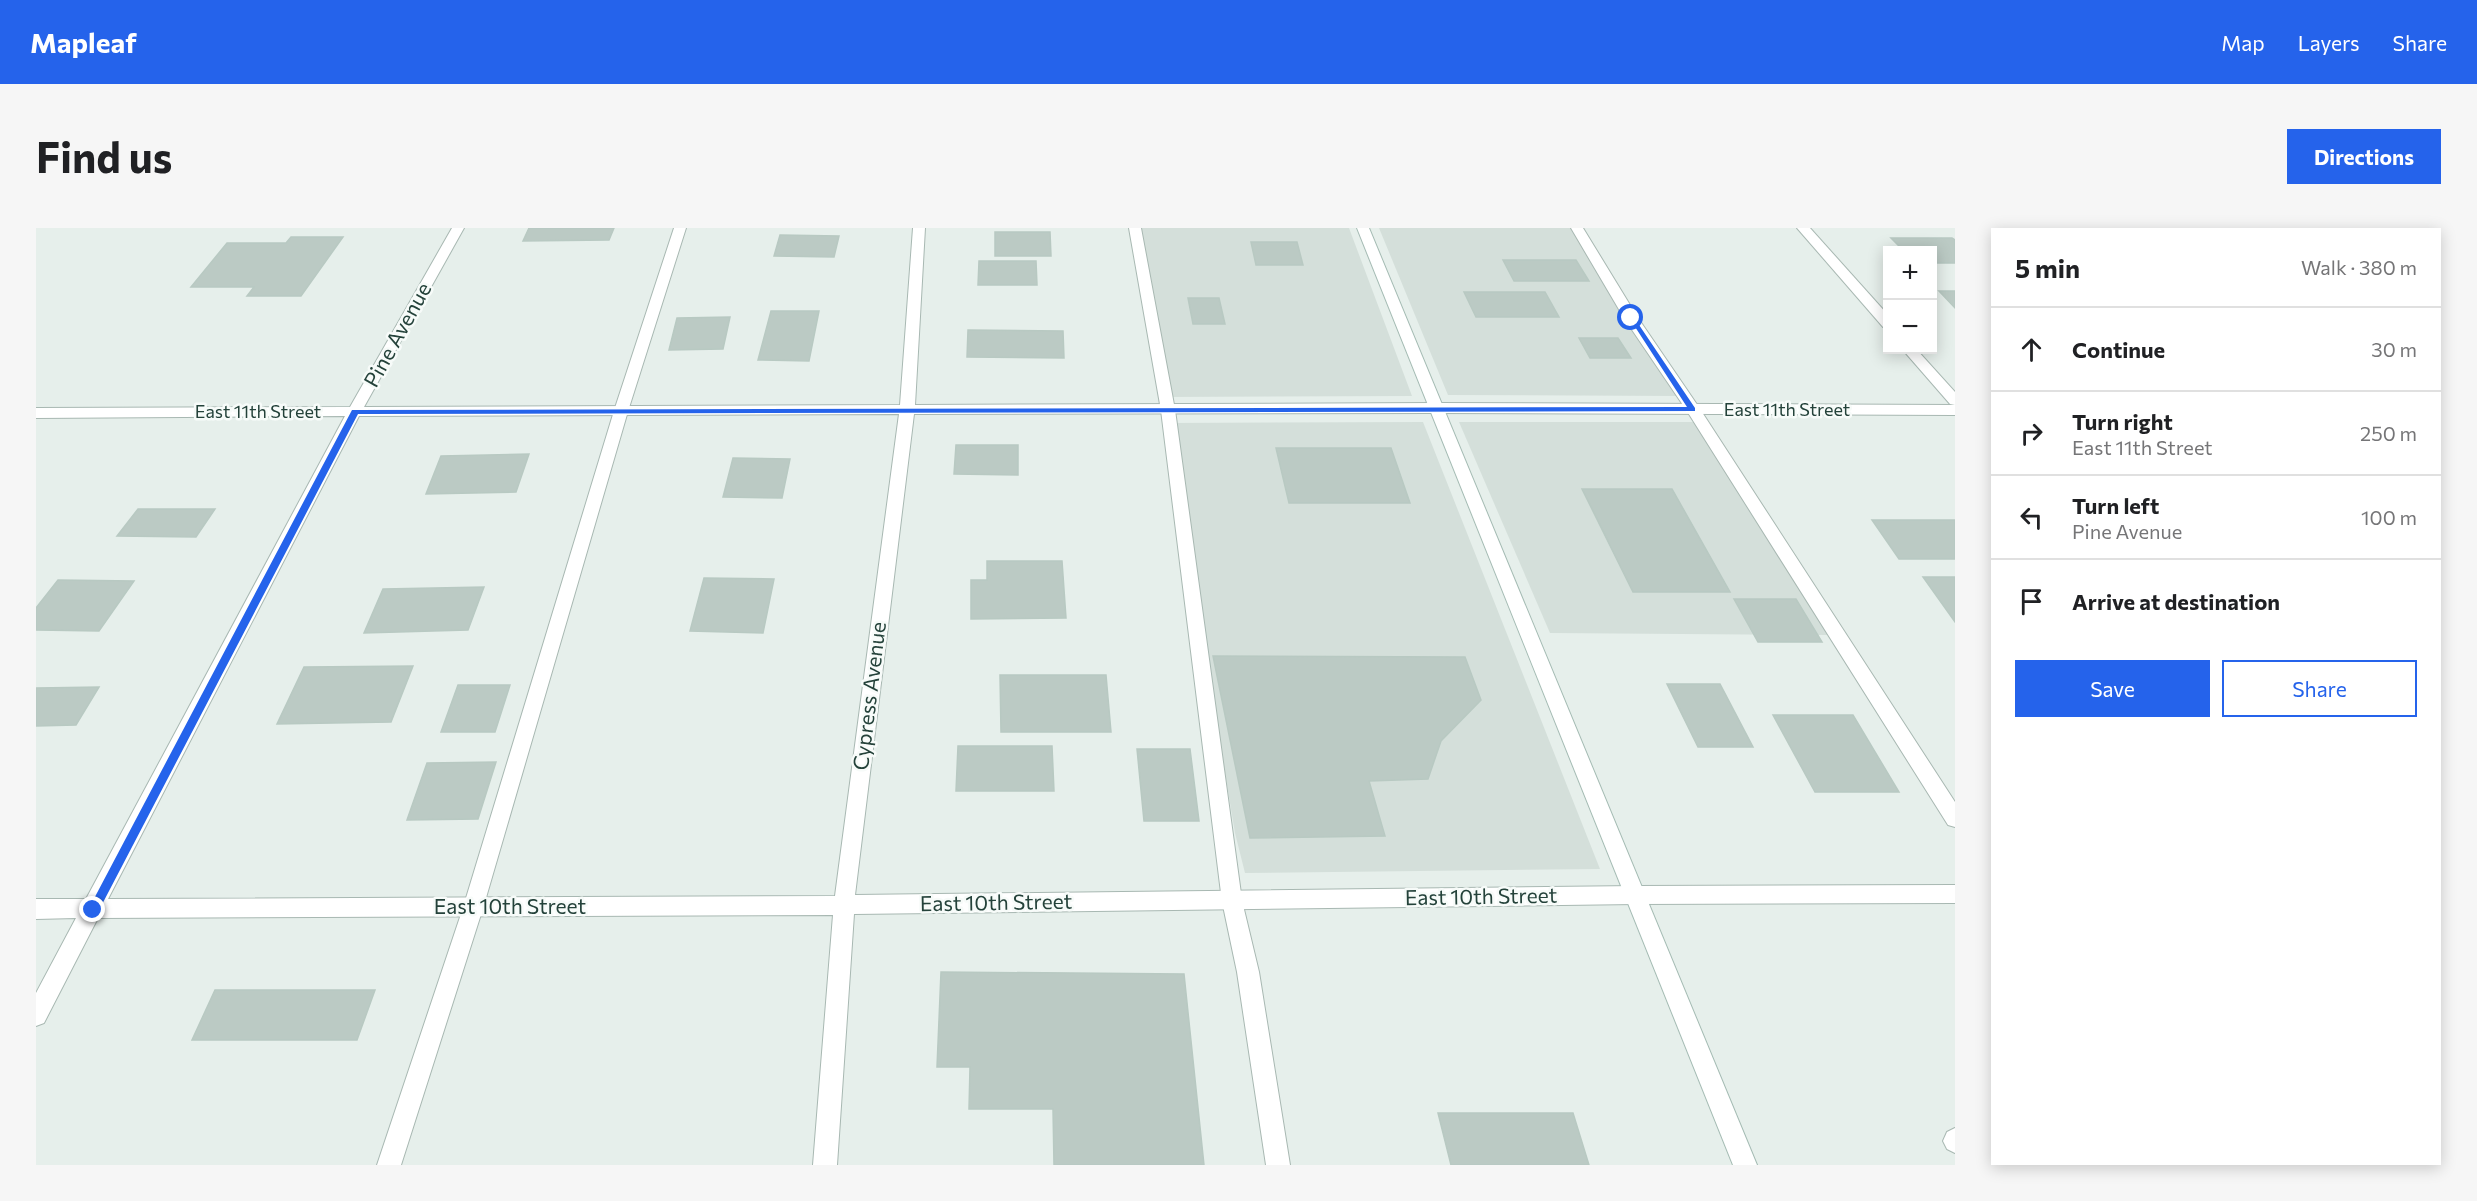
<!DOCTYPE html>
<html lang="en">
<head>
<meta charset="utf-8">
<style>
  :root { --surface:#fff; --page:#f6f6f6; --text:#202124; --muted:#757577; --line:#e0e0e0; --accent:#2563eb }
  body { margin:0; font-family:Commissioner,sans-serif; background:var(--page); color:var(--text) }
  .controls { position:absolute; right:18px; top:18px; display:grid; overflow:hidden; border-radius:0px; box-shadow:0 3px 15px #0003 }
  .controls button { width:54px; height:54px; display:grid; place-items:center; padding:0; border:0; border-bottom:2px solid var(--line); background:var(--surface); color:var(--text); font:30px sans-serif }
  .stop { position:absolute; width:18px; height:18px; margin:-14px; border:4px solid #2563eb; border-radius:50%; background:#fff }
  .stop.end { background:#2563eb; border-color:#fff; box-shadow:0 2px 6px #0008 }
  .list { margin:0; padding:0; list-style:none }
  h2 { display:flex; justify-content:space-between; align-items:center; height:78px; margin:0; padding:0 24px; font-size:26px }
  h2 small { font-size:20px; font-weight:400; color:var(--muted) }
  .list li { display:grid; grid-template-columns:39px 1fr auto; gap:18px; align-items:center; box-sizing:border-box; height:84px; padding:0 24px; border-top:2px solid var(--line) }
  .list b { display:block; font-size:22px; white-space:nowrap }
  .list p { margin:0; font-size:20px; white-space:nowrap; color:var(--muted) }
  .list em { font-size:20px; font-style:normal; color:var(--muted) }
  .actions { display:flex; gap:12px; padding:18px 24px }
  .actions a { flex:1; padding:14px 0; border:2px solid var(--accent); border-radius:0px; text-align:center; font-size:21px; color:var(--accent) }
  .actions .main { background:var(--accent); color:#fff }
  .icon { flex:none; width:33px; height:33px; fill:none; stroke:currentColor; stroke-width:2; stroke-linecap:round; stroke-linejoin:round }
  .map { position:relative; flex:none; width:1919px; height:937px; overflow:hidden; border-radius:0px }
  header { display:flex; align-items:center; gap:36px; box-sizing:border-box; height:84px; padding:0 30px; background:var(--accent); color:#fff }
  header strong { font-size:28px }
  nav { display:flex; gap:33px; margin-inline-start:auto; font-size:21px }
  .intro { display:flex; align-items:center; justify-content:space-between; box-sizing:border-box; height:144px; padding:0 36px }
  h1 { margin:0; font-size:42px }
  .button { padding:15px 27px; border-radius:0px; background:var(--accent); color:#fff; font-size:21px; font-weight:700 }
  main { display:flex; gap:36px; padding:0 36px }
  aside { flex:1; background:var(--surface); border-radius:0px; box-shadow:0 3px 15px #0003 }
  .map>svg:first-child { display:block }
</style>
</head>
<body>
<header>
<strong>Mapleaf</strong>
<nav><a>Map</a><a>Layers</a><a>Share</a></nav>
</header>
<div class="intro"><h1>Find us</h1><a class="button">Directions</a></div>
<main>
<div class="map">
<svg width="1919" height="937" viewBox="0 0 1919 937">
  <rect width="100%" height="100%" fill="#e6efeb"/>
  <g fill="#d4dfda">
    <polygon points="1098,0 1313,0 1376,168 1127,169"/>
    <polygon points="1343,0 1538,0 1643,168 1412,167"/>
    <polygon points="1387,194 1564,641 1209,645 1199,605 1131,195"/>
    <polygon points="1423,194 1659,194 1792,407 1514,405"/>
  </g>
  <g fill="#bbcac4" stroke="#b8c9c2" stroke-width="1.5">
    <polygon points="493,0 578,0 573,12 487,13"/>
    <polygon points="959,4 1014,4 1015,28 959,28"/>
    <polygon points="744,7 803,8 798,29 738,28"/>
    <polygon points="255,9 307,9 265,68 211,68 218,59 155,59 191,15 250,15"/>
    <polygon points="1855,10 1916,10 1919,12 1919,35 1896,35 1896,22 1867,22"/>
    <polygon points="1215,14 1261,14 1267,37 1220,37"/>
    <polygon points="1467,32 1540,32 1553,53 1478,53"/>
    <polygon points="943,33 1000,33 1001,57 942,57"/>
    <polygon points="1903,63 1919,63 1919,80"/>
    <polygon points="1428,64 1509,64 1523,89 1440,89"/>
    <polygon points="1152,70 1183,70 1189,96 1157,96"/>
    <polygon points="735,83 783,83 773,133 722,132"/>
    <polygon points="694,89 687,121 633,122 641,90"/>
    <polygon points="932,102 1027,103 1028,130 931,129"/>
    <polygon points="1543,110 1582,110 1595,130 1554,130"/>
    <polygon points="920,217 982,217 982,247 918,246"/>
    <polygon points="1240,220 1355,220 1374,275 1253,275"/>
    <polygon points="493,226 480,264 390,266 405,228"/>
    <polygon points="697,230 754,231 746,270 687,269"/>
    <polygon points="1546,261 1636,261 1694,364 1597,364"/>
    <polygon points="102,281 179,281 160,309 81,308"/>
    <polygon points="1836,292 1919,292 1919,331 1863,331"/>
    <polygon points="951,333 1026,333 1030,390 935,391 935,352 951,352"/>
    <polygon points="1887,349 1919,349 1919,394"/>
    <polygon points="668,350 738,351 727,405 654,403"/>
    <polygon points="22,352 98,353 63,403 0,402 0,380"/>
    <polygon points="448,359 432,402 328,405 347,361"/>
    <polygon points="1698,371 1760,371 1786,414 1722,414"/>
    <polygon points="1177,428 1429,429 1445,472 1405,513 1392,551 1333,553 1349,608 1214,610"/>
    <polygon points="377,438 355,494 241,496 268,439"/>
    <polygon points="964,447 1070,447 1075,504 965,504"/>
    <polygon points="1631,456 1684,456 1717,519 1662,519"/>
    <polygon points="422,457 474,457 459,504 405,504"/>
    <polygon points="63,459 40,497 0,498 0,460"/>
    <polygon points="1737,487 1817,487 1863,564 1779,564"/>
    <polygon points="922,518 1016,518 1018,563 920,563"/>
    <polygon points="1101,521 1154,521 1163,593 1108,593"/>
    <polygon points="460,534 442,591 371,592 391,535"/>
    <polygon points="905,744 1148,746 1168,937 1018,937 1017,881 933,881 934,839 901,839"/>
    <polygon points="179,762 339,762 321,812 156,812"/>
    <polygon points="1402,885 1537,885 1553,937 1415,937"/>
  </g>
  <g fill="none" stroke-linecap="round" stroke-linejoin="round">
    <defs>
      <g id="service">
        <polygon points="638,0 650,0 592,183 447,680 365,937 341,937 427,680 578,183"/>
        <polygon points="1093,0 1105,0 1139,182 1206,673 1223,744 1254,937 1230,937 1201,744 1186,673 1125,182"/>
        <polygon points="1535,0 1547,0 1602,90 1662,178 1919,574 1919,599 1912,597 1651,183 1588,90"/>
        <polygon points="1919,900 1919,925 1911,921 1907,913 1911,904"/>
      </g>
      <g id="minor">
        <path d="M416 0H428L328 179 864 177 877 0H889L879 177 1399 175 1919 177 1914 176 1867 122H1881L1919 164V187L1399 185 878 186 819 667 1601 658 1919 657V675L1601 676 818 686 801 937H777L797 687 62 690 8 795 0 798V765L40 690 0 691V671H50L309 188 0 190V180L314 179ZM863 186 799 668 72 671 323 188Z"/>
        <polygon points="1761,0 1774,0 1852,87 1852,100 1847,99"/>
      </g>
      <polygon id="secondary" points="1321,0 1333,0 1721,937 1697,937"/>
    </defs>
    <use href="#service" stroke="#a8b8b2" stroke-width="2"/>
    <use href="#minor" stroke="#a8b8b2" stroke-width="2"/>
    <use href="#secondary" stroke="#a4bbb3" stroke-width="2"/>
    <use href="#service" fill="#fff" fill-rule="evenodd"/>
    <use href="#minor" fill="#fff" fill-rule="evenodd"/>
    <use href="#secondary" fill="#fff" fill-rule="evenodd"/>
  </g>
  <polygon fill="#2563eb" points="1592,88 1597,88 1659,180 1659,183 322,186 61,686 53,686 52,682 316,182 1651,179"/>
  <g text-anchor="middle" stroke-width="5" stroke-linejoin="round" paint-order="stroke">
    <g font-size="18" fill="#24423a" stroke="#f7fbf9">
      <text x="1751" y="188">East 11th Street</text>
      <text x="222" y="190">East 11th Street</text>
    </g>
    <g font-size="21" fill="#24423a" stroke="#f7fbf9">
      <text transform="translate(362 107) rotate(-61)" y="7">Pine Avenue</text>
      <text transform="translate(834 468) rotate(-83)" y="7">Cypress Avenue</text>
      <text transform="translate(1445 669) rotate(-1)" y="7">East 10th Street</text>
      <text transform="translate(960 675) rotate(-1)" y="7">East 10th Street</text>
      <text x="474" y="686">East 10th Street</text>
    </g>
  </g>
</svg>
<div class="controls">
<button>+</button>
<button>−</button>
</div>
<div class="stop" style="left:1595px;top:90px"></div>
<div class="stop end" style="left:57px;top:682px"></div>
</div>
<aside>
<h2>5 min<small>Walk · 380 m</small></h2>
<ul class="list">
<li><svg class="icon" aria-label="ahead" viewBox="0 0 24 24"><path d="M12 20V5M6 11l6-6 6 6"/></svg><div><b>Continue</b></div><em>30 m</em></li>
<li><svg class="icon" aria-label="right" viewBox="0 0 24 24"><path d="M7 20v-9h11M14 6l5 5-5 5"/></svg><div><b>Turn right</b><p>East 11th Street</p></div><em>250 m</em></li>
<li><svg class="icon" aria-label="left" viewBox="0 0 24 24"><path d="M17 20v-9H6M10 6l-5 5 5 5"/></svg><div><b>Turn left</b><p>Pine Avenue</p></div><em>100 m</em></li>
<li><svg class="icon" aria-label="arrive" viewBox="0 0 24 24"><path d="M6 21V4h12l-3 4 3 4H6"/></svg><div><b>Arrive at destination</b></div></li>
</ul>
<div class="actions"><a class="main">Save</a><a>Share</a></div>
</aside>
</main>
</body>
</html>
